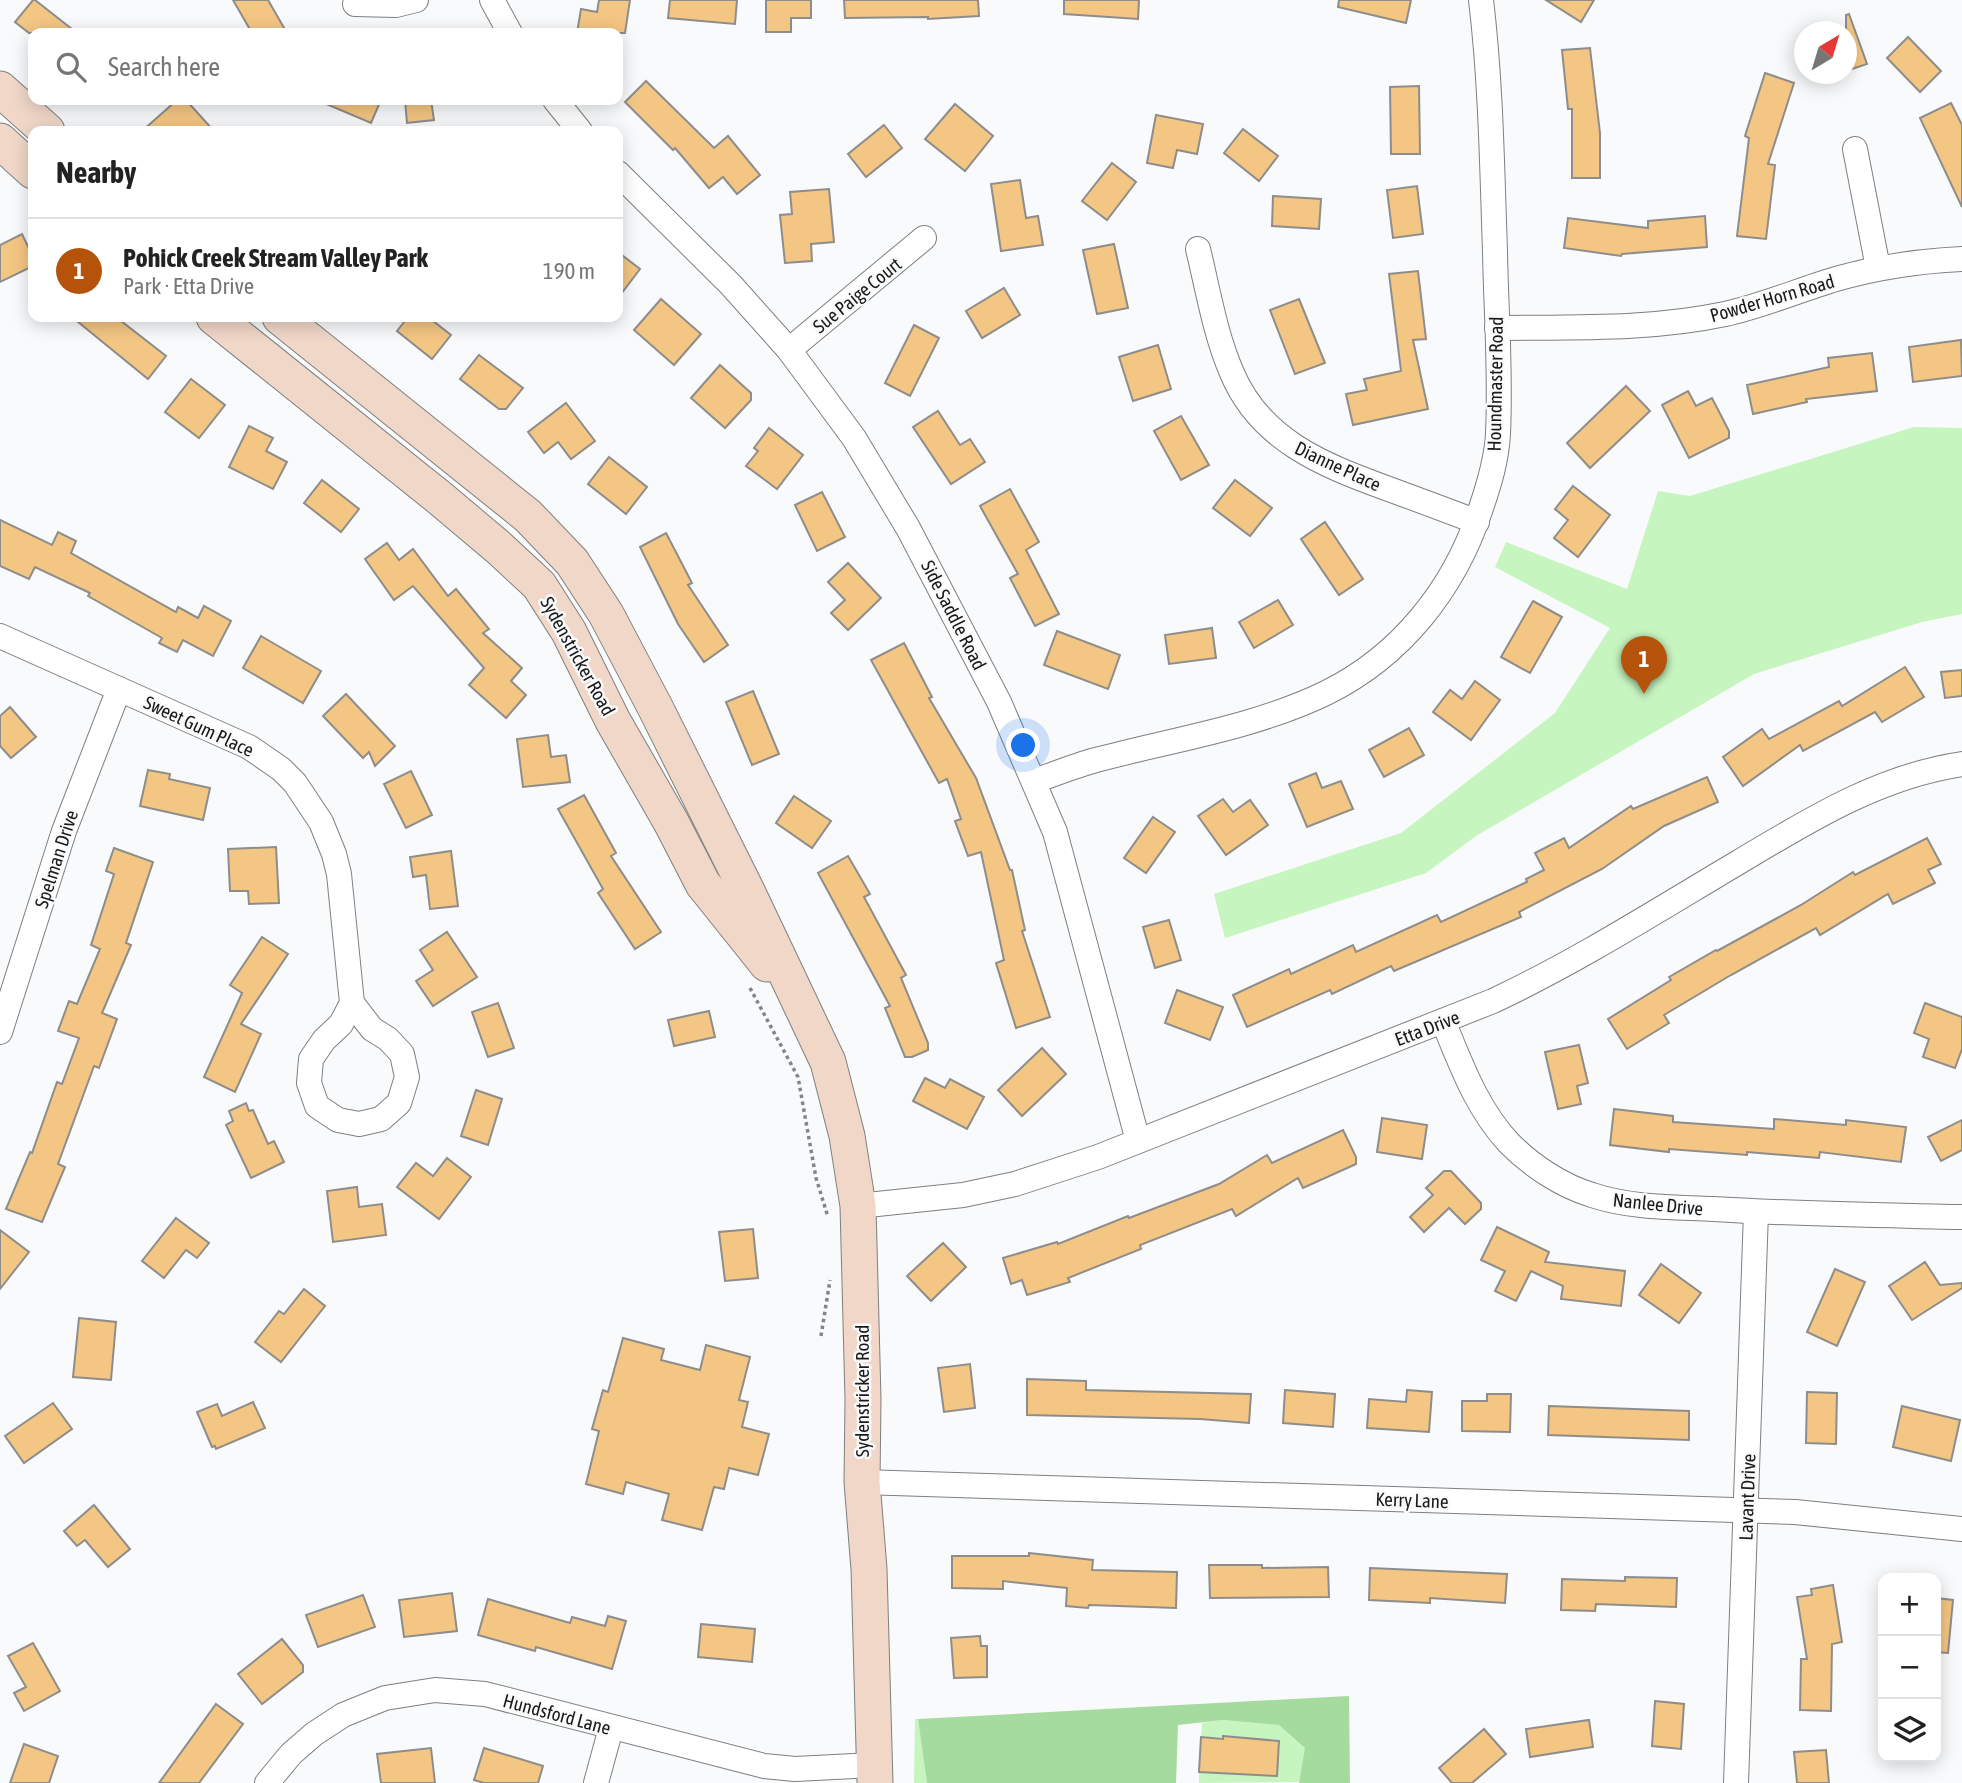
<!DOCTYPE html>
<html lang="en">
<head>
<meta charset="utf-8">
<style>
  :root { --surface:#fff; --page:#f6f6f6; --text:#222; --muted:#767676; --line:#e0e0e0; --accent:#b45309 }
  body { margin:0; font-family:"Asap Condensed",sans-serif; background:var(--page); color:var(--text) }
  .controls { position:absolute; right:21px; bottom:21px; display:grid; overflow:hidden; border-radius:14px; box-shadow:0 4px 18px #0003 }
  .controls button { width:63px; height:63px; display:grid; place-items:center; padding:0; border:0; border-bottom:2px solid var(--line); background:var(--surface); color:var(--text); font:35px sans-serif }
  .compass { position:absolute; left:1794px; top:21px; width:63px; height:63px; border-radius:50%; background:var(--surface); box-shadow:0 4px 18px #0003; rotate:38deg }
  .you { position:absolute; left:1024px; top:746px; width:24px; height:24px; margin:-18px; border:5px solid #fff; border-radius:50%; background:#1a73e8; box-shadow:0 0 0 10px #1a73e833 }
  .badge { display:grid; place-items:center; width:46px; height:46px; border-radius:50%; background:var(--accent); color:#fff; font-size:23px; font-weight:700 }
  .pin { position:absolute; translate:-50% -58px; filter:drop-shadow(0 2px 4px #0008) }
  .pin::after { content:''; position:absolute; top:37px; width:24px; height:21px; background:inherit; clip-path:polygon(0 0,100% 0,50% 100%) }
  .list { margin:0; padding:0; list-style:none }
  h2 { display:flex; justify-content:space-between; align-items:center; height:91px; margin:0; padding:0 28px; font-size:30px }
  h2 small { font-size:23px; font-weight:400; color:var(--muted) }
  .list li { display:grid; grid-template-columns:46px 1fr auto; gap:21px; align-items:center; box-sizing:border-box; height:105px; padding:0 28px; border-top:2px solid var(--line) }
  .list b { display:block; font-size:26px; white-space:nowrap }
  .list p { margin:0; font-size:23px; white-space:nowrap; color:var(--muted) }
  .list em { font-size:23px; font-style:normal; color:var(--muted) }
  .icon { flex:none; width:38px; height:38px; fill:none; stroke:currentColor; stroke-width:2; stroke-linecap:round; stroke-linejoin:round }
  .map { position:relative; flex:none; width:1962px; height:1783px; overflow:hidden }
  .search { position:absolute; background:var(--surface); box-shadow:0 4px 18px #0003; left:28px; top:28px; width:595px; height:77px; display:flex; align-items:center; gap:18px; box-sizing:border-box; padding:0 24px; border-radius:14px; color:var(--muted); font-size:26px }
  .panel { position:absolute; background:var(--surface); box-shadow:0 4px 18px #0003; left:28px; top:126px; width:595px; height:196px; border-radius:14px }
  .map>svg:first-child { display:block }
</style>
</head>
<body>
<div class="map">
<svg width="1962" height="1783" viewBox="0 0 1962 1783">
  <rect width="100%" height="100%" fill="#f9fafb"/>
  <g fill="#c7f5c0">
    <polygon points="1914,427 1962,428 1962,614 1922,622 1754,674 1476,836 1426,873 1225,938 1214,894 1401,833 1555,713 1610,628 1495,567 1506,542 1627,589 1658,491 1690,496"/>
    <polygon points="915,1719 918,1719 927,1783 914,1783"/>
    <polygon points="1223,1720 1279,1725 1306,1748 1299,1782 1199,1783 1199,1772 1277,1775 1279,1742 1258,1738 1201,1737 1202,1723"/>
  </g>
  <polygon fill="#a5db9e" points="1349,1696 1350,1783 1299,1783 1305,1748 1279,1725 1223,1720 1178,1725 1176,1783 927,1783 918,1719"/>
  <g fill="#f4c683" stroke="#8e8d8c" stroke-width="2">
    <polygon points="33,0 35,0 77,33 29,33 15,22"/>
    <polygon points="233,0 268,0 287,33 252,33"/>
    <polygon points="599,0 630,0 625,33 577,33 581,9 597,12"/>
    <polygon points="670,0 737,0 735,24 668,18"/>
    <polygon points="766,0 811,0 811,18 791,18 791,32 766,32"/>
    <polygon points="844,0 978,0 979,16 928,19 928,17 845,18"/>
    <polygon points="1064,0 1139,0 1138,19 1064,14"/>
    <polygon points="1339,0 1411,0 1406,23 1338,7"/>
    <polygon points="1546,0 1594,0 1581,22"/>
    <polygon points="1849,14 1867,64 1846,71 1846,15"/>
    <polygon points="1908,37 1941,71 1920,92 1887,58"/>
    <polygon points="1590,48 1600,133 1600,178 1572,178 1572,109 1568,109 1562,50"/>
    <polygon points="1765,73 1794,83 1768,164 1775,165 1766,239 1737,236 1749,138 1745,136"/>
    <polygon points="646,81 714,148 728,136 760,175 737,194 723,177 709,188 675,148 673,150 625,102"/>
    <polygon points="1419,86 1420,154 1391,154 1390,87"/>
    <polygon points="177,100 186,100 214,131 142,131"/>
    <polygon points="317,100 381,100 371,123"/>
    <polygon points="405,100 431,100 434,120 407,123"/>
    <polygon points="1951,103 1962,125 1962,207 1920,118"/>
    <polygon points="955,104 993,136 965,171 925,139"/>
    <polygon points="1156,115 1203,124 1197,154 1177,150 1173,168 1147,163"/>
    <polygon points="884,125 902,148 866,177 848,154"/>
    <polygon points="1243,129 1278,156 1259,181 1224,153"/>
    <polygon points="1112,163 1136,182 1107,220 1082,201"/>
    <polygon points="1020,180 1026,218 1038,216 1043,245 1001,251 991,184"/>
    <polygon points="1417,186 1423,234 1393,238 1387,190"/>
    <polygon points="829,189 834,242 811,244 812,261 785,263 780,215 792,214 790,192"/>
    <polygon points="1273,196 1321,199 1319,229 1272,226"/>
    <polygon points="1705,216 1707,247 1622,254 1621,256 1564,248 1568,218 1648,228 1648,221"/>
    <polygon points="22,234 33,257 33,266 0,282 0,245"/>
    <polygon points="1114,244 1128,308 1097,314 1083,250"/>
    <polygon points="618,252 640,269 618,298"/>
    <polygon points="1418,271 1426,339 1413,340 1428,409 1353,425 1346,394 1367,390 1364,379 1401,371 1389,274"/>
    <polygon points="1004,288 1020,315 982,338 966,311"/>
    <polygon points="661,299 701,334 674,365 634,330"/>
    <polygon points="1299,299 1325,363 1295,374 1270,310"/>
    <polygon points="72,317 116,317 166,356 148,379"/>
    <polygon points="408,317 428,317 451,335 432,359 397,331"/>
    <polygon points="914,325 939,338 910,396 885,383"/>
    <polygon points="1961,340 1962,376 1913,382 1909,347"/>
    <polygon points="1158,345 1171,389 1133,401 1119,357"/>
    <polygon points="1872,353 1877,391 1806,399 1807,402 1753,414 1747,385 1829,367 1828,358"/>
    <polygon points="479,355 523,388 506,409 499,409 460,379"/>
    <polygon points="720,365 751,393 751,400 725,428 691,398"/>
    <polygon points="191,379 225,405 199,438 165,412"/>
    <polygon points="1626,386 1650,411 1590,468 1567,443"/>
    <polygon points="1688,391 1696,406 1712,398 1729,431 1729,438 1689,458 1662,405"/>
    <polygon points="566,403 595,441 571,459 558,442 544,453 528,432"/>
    <polygon points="938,411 960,445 970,439 985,462 951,484 913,427"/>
    <polygon points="1181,416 1209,465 1181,480 1154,431"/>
    <polygon points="249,426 273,438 266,451 287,462 273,489 229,467"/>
    <polygon points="769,428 803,455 777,489 746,466 758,451 754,448"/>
    <polygon points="609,457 647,487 626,514 588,484"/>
    <polygon points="322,480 359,509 341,532 304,503"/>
    <polygon points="1235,480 1272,508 1250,536 1213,508"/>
    <polygon points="1573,486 1610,515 1578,557 1554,538 1568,520 1555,509"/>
    <polygon points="1010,489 1039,542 1026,550 1059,614 1035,626 1010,578 1018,574 980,506"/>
    <polygon points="822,492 845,537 817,551 795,505"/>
    <polygon points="0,520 52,545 58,532 76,541 71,553 176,612 178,607 198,618 204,606 231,621 213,656 183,640 177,652 159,643 162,638 88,596 90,593 35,567 29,579 0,566"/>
    <polygon points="1325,522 1363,579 1339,595 1301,539"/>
    <polygon points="666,533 692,583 688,585 728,645 704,662 678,624 640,547"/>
    <polygon points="387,543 399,560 413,549 448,596 456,589 489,629 483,633 522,668 511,681 526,695 506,718 469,685 484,668 413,586 394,600 365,559"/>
    <polygon points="848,563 881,598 848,630 831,613 845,600 828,582"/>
    <polygon points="1278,600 1293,625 1254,648 1239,622"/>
    <polygon points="1533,601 1562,617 1530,673 1501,657"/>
    <polygon points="1212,628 1216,658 1169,664 1165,635"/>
    <polygon points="1057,631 1120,655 1108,689 1044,665"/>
    <polygon points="261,636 321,671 303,703 243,668"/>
    <polygon points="904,643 932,697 929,698 976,778 1010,870 1012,870 1025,930 1022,931 1050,1017 1016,1028 996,963 1004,960 981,852 968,856 955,821 961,819 947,779 939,783 871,660"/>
    <polygon points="1905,667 1924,697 1882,722 1875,712 1803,751 1800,745 1743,786 1723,757 1762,729 1769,739 1839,701 1842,706"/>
    <polygon points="1962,670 1962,696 1945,698 1941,672"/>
    <polygon points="1475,681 1500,700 1471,740 1433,712 1450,690 1462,699"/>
    <polygon points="753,691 779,754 752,765 726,702"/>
    <polygon points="346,694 395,746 375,766 369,752 363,758 323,716"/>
    <polygon points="10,707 36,737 11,758 0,746 0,716"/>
    <polygon points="1409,728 1424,755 1384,777 1369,750"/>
    <polygon points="548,735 551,757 566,755 570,782 523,787 517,739"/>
    <polygon points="148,770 170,774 169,779 210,788 203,820 140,806"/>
    <polygon points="411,771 432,815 406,828 384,784"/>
    <polygon points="1316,773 1322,788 1341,781 1353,809 1307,827 1289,784"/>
    <polygon points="1707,777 1718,802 1664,826 1602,869 1519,912 1521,917 1394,971 1391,966 1332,994 1330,990 1247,1027 1233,995 1289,969 1291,974 1353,945 1356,952 1437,915 1441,922 1527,882 1526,879 1544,870 1535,853 1564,838 1569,848 1631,806 1633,809"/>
    <polygon points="584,795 616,853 611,856 661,932 635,949 598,893 603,889 558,809"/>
    <polygon points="794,796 831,821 812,848 776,823"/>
    <polygon points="1223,799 1233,812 1250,800 1268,825 1226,855 1198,816"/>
    <polygon points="1153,817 1175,832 1146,873 1124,858"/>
    <polygon points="1927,838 1941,864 1928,870 1935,883 1893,904 1888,894 1820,935 1816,928 1731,975 1664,1015 1669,1023 1627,1049 1608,1019 1671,980 1669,977 1716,950 1717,951 1801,905 1853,872 1855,875"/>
    <polygon points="276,847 279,903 249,904 248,891 230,891 228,849"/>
    <polygon points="114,848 153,862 126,943 131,945 102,1013 117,1019 99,1068 94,1066 58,1164 65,1167 42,1222 6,1209 30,1152 32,1153 57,1082 62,1084 79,1038 58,1031 69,1001 77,1004 100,949 91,945 114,874 106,871"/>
    <polygon points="451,851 458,906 430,909 426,875 413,877 410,857"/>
    <polygon points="848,856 870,894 864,897 906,975 901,978 928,1043 928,1050 912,1057 905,1057 885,1008 890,1006 818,873"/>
    <polygon points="1169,920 1181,960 1155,968 1143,927"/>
    <polygon points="447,932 477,977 433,1006 416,981 433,970 420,950"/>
    <polygon points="262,937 288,954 241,1024 261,1034 235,1092 204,1077 242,993 230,985"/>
    <polygon points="1177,990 1223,1007 1210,1040 1165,1023"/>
    <polygon points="498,1003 514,1048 488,1057 472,1012"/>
    <polygon points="1925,1003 1962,1017 1962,1049 1955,1068 1923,1057 1929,1039 1914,1033"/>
    <polygon points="709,1011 715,1037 674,1046 668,1020"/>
    <polygon points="1579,1045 1588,1083 1577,1086 1581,1104 1558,1109 1545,1052"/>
    <polygon points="1042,1048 1066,1074 1022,1116 998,1090"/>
    <polygon points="925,1078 945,1088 950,1079 984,1097 967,1129 913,1101"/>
    <polygon points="476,1090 502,1099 488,1145 461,1136"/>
    <polygon points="246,1103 249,1111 253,1110 268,1144 274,1141 284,1162 251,1178 226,1125 233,1121 229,1111"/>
    <polygon points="1614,1109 1673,1116 1673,1122 1774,1129 1774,1119 1846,1125 1846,1120 1906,1127 1901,1162 1820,1152 1819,1158 1747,1152 1747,1155 1669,1149 1669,1152 1610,1145"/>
    <polygon points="1382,1118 1427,1125 1422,1159 1377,1152"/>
    <polygon points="1962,1120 1962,1150 1941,1161 1928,1137"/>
    <polygon points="1343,1130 1356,1157 1356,1164 1303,1188 1298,1178 1236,1216 1232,1209 1140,1245 1141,1249 1068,1278 1070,1282 1027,1295 1022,1280 1011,1284 1003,1258 1057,1242 1058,1244 1128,1216 1129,1218 1219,1184 1267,1155 1272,1163"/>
    <polygon points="447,1158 471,1177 439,1219 397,1187 416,1163 433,1176"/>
    <polygon points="1444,1171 1451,1171 1481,1203 1481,1209 1465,1224 1449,1208 1424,1232 1410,1217 1433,1195 1426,1188"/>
    <polygon points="357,1187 359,1207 382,1204 386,1235 333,1242 327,1191"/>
    <polygon points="176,1218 209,1243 197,1258 186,1250 164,1278 142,1261"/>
    <polygon points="1497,1227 1549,1252 1545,1262 1625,1271 1621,1306 1561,1299 1563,1286 1531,1271 1516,1301 1495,1291 1505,1271 1481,1260"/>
    <polygon points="753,1229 758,1278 725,1281 719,1232"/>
    <polygon points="0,1230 29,1252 0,1289"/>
    <polygon points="943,1243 966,1267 931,1301 907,1276"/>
    <polygon points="1925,1262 1940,1285 1962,1283 1962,1288 1912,1320 1889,1286"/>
    <polygon points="1661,1264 1701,1293 1679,1323 1639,1295"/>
    <polygon points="1835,1269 1865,1282 1837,1346 1807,1332"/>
    <polygon points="304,1289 325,1306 281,1362 255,1342 279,1311 284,1314"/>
    <polygon points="79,1318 116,1322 111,1380 73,1377"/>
    <polygon points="623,1338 664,1349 661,1360 700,1370 706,1345 750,1357 739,1400 748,1402 742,1427 769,1434 758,1475 729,1468 724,1489 714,1487 702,1530 662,1520 669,1494 626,1482 623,1494 586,1484 599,1431 592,1429 603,1390 608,1392"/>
    <polygon points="970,1364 975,1408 944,1412 938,1368"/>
    <polygon points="1027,1379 1086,1381 1086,1390 1251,1394 1249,1423 1200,1419 1027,1415"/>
    <polygon points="1285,1390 1335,1394 1333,1427 1283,1423"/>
    <polygon points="1407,1390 1432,1392 1429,1432 1367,1428 1369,1399 1406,1402"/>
    <polygon points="1807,1392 1837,1393 1836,1444 1806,1443"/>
    <polygon points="1487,1394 1511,1394 1510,1432 1462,1431 1462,1401 1487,1401"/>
    <polygon points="253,1402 265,1428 216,1449 215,1446 212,1447 197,1412 217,1404 222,1416"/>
    <polygon points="53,1403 72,1429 24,1463 5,1436"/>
    <polygon points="1549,1406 1689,1411 1689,1440 1548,1435"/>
    <polygon points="1902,1406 1960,1420 1951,1461 1893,1447"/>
    <polygon points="94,1505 130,1549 108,1567 85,1540 77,1546 64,1531"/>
    <polygon points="1029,1553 1093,1560 1092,1570 1177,1572 1176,1608 1089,1605 1088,1608 1066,1606 1067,1588 1003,1581 1003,1589 952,1588 952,1556 1029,1556"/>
    <polygon points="1209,1565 1262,1565 1262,1568 1328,1567 1329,1597 1210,1598"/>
    <polygon points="1370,1568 1507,1574 1505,1603 1430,1598 1430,1603 1369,1600"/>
    <polygon points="1625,1577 1677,1578 1676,1607 1596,1604 1595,1611 1561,1610 1562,1579 1625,1581"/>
    <polygon points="1833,1585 1842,1642 1832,1644 1831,1711 1800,1710 1801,1659 1807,1659 1797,1597 1812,1595 1811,1589"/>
    <polygon points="452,1593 457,1631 404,1637 399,1600"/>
    <polygon points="363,1595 375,1627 318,1647 306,1615"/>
    <polygon points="1936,1598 1953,1600 1948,1653 1936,1652"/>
    <polygon points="488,1599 570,1623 572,1617 605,1626 608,1616 626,1621 612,1669 536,1647 535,1651 478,1635"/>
    <polygon points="701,1624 755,1629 752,1662 698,1657"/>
    <polygon points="980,1636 981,1646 987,1646 987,1677 954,1678 951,1638"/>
    <polygon points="282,1639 303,1665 303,1672 262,1704 238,1674"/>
    <polygon points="33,1643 60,1691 24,1711 14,1693 26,1687 8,1656"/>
    <polygon points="1655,1701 1684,1704 1681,1749 1652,1746"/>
    <polygon points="216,1704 243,1724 199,1783 159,1783"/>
    <polygon points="1589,1720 1593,1747 1530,1757 1526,1729"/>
    <polygon points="1484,1729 1506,1754 1472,1783 1452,1783 1439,1768"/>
    <polygon points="1223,1736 1279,1741 1277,1776 1199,1772 1201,1737 1223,1739"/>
    <polygon points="24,1744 58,1756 49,1783 10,1783"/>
    <polygon points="431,1748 435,1783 381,1783 377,1754"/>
    <polygon points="484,1748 543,1766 538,1783 484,1783 474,1780"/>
    <polygon points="1826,1750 1829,1783 1797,1783 1794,1752"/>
  </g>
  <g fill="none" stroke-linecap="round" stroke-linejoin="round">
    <defs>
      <g id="minor">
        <polyline points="492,0 510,33"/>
        <polyline points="355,4 396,5 416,0"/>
        <polyline points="555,100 580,131"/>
        <polyline points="1855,149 1878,268"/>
        <polyline points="618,173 731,285 789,350 854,438 908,528 999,702 1055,832 1138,1141"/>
        <path d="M1198 249C1208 290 1215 334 1232 373 1260 440 1323 465 1386 488 1416 499 1446 510 1477 522"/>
        <path d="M1497 328C1573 327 1650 330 1725 314 1762 306 1799 290 1836 279 1878 267 1919 261 1962 259"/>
        <polyline points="789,350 924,238"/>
        <polyline points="0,636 249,747 281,769 295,783 321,822 334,854 339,874 352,1003 372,1029 388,1039 402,1054 407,1077 399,1103 381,1119 359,1124 338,1120 317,1106 309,1083 311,1059 324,1040 341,1024 352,1003"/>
        <path d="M1034 781C1056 774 1078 764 1100 759 1175 739 1256 727 1326 693 1401 656 1454 589 1480 511 1489 485 1497 459 1498 433 1501 372 1496 311 1495 251 1492 167 1491 83 1481 0"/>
        <path d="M1443 1021C1461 1064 1476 1107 1508 1142 1530 1165 1562 1186 1592 1195 1631 1208 1672 1207 1713 1209 1796 1214 1879 1215 1962 1217"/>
        <polyline points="0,1032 64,831 119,689"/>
        <path d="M858 1206 963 1195 1015 1184 1098 1157 1493 1001C1578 961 1658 910 1739 862 1809 820 1880 776 1962 764"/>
        <polyline points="862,1482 1795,1512 1962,1529"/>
        <polyline points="267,1783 291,1754 314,1734 343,1715 385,1698 435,1690 485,1694 764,1766 795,1769 874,1765"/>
        <polyline points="596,1783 611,1728"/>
        <polyline points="1736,1783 1756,1212"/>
      </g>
      <g id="secondary">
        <polyline points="0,89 47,131"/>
        <polyline points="0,141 33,171"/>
        <polyline points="214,317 441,499 498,547 539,585 569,632 613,721 671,822 703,884 767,964"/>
        <polyline points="280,317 528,516 572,562 606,614 655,707 747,891 828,1062 847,1136 858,1206 863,1399 862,1482 869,1569 875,1783"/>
      </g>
    </defs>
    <use href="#minor" stroke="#7e7f80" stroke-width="26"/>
    <use href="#secondary" stroke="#7e7f80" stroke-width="37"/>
    <g stroke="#838485" stroke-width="3.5" stroke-dasharray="3.5 3.5" stroke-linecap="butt">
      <polyline points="750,988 798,1077 816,1178 828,1217"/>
      <polyline points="821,1336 830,1280"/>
    </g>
    <use href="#minor" stroke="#fff" stroke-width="24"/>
    <use href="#secondary" stroke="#f0d7c8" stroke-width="35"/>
  </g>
  <g text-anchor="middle" stroke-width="5" stroke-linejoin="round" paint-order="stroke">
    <g font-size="19" fill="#19191a" stroke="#f9fafb">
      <text transform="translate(857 295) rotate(-39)" y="7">Sue Paige Court</text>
      <text transform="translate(1772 298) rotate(-16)" y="7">Powder Horn Road</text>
      <text transform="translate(1495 384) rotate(-89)" y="7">Houndmaster Road</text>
      <text transform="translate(1338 466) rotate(25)" y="7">Dianne Place</text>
      <text transform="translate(954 615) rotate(63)" y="7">Side Saddle Road</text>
      <text transform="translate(578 656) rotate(61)" y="7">Sydenstricker Road</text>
      <text transform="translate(199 726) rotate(25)" y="7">Sweet Gum Place</text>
      <text transform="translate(56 859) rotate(-72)" y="7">Spelman Drive</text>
      <text transform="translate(1427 1028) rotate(-21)" y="7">Etta Drive</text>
      <text transform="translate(1658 1204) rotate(6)" y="7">Nanlee Drive</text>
      <text transform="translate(862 1391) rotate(-90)" y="7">Sydenstricker Road</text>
      <text transform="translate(1747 1497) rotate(-88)" y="7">Lavant Drive</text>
      <text transform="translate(1412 1500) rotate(2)" y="7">Kerry Lane</text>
      <text transform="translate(557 1714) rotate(15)" y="7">Hundsford Lane</text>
    </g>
  </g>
</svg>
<div class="controls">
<button>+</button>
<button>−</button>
<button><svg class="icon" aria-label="layers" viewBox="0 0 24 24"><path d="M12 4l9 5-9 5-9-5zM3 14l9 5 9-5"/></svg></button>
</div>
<svg class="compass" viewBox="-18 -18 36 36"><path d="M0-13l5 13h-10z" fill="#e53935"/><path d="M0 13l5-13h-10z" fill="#767676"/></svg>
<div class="you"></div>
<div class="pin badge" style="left:1644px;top:694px">1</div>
<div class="search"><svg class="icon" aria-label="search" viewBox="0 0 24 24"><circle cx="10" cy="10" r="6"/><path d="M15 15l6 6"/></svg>Search here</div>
<section class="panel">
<h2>Nearby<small></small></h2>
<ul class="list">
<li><span class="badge">1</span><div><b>Pohick Creek Stream Valley Park</b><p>Park · Etta Drive</p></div><em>190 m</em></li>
</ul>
</section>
</div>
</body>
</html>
